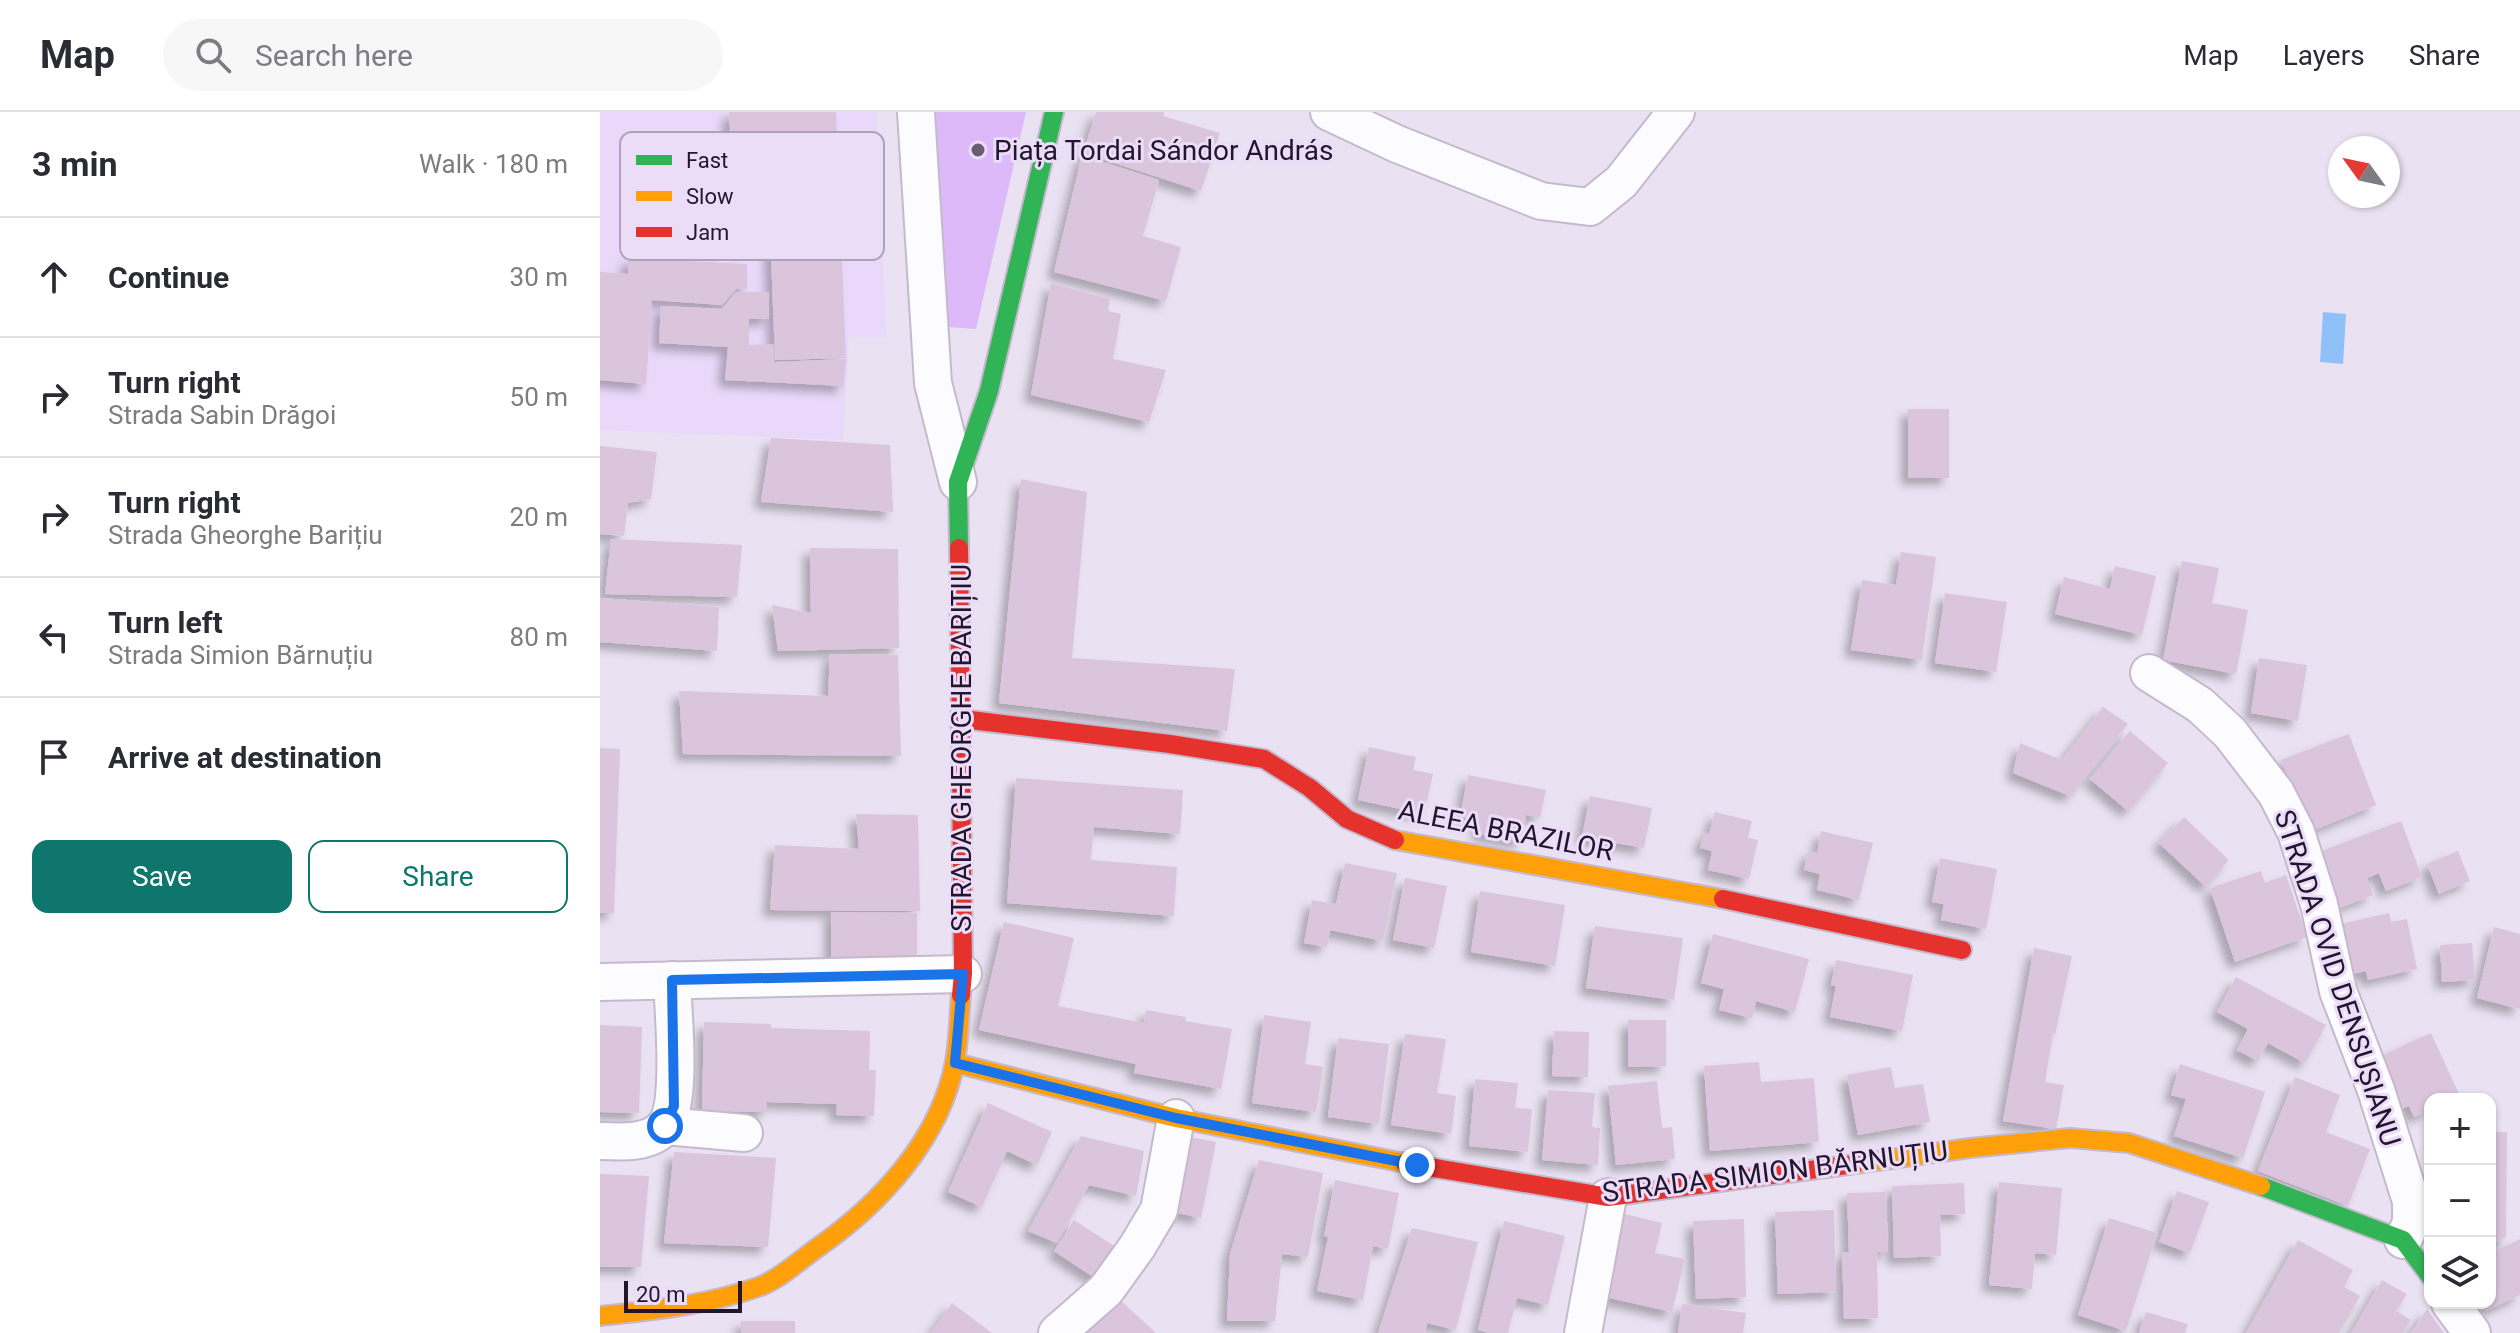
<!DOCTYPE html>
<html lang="en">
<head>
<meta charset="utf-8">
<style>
  :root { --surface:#fff; --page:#f7f7f7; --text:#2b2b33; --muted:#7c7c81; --line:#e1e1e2; --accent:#0f766e }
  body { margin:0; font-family:Roboto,sans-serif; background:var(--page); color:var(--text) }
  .controls { position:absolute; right:24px; bottom:24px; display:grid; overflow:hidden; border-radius:16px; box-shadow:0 2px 6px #0004 }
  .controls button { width:72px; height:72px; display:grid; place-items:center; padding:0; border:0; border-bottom:2px solid var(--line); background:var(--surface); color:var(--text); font:40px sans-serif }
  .compass { position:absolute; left:1728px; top:24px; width:72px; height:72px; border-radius:50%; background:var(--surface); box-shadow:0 2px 6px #0004; rotate:303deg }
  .scale { position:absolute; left:24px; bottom:20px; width:118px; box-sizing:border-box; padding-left:8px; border:4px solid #24152f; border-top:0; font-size:22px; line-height:28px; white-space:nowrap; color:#24152f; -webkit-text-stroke:6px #ebdcf8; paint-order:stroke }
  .stop { position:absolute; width:24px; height:24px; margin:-18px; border:6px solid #1a73e8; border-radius:50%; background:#fff }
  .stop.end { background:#1a73e8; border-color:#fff; box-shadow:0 2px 8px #0008 }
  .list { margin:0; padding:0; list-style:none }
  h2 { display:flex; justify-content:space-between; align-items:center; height:104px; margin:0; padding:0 32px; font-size:34px }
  h2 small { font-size:26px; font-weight:400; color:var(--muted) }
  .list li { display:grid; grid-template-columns:52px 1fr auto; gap:24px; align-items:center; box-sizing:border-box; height:120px; padding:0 32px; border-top:2px solid var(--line) }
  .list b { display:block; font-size:30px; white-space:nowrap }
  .list p { margin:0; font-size:26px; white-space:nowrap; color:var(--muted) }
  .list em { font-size:26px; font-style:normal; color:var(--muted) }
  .actions { display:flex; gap:16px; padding:24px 32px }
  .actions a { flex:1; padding:18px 0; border:2px solid var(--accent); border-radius:16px; text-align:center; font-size:28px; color:var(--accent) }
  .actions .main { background:var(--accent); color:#fff }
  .icon { flex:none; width:44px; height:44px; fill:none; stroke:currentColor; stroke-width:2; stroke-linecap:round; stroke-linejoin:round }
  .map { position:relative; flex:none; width:1920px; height:1221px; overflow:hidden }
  header { display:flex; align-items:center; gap:48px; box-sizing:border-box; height:112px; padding:0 40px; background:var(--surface); border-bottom:2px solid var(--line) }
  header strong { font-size:38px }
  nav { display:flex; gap:44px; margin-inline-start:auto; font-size:28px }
  .search { width:560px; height:72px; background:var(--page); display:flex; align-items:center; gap:20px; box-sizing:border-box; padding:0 28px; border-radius:44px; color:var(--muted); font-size:30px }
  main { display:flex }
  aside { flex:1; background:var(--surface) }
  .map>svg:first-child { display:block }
</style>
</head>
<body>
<header>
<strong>Map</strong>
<div class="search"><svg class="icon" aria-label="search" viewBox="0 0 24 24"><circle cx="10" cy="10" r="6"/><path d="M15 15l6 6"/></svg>Search here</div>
<nav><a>Map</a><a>Layers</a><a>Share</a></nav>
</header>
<main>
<aside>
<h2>3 min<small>Walk · 180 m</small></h2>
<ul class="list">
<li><svg class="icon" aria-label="ahead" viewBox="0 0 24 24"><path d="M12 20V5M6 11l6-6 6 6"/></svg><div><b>Continue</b></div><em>30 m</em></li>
<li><svg class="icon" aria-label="right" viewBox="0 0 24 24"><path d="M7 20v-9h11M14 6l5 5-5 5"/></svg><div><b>Turn right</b><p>Strada Sabin Drăgoi</p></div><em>50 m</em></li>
<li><svg class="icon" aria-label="right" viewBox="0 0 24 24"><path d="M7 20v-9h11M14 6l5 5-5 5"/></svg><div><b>Turn right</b><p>Strada Gheorghe Barițiu</p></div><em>20 m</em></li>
<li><svg class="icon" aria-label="left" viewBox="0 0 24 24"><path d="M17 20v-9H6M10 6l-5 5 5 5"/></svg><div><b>Turn left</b><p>Strada Simion Bărnuțiu</p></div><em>80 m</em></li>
<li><svg class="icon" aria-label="arrive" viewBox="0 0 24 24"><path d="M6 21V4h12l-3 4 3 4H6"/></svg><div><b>Arrive at destination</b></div></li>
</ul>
<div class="actions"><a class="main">Save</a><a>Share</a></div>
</aside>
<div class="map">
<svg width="1920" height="1221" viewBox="0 0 1920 1221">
  <defs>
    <filter id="shadow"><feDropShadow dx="-7" dy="7" stdDeviation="4" flood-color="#0004"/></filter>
  </defs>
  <rect width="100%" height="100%" fill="#eae2f2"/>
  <polygon fill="#e9d8f9" points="0,0 277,0 286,225 249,225 243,328 0,318"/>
  <polygon fill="#ddb9f9" points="334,0 426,0 376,217 347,215"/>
  <polygon fill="#90c0f8" points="1723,200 1746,202 1743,252 1720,250"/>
  <g fill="#dbc5dd" filter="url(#shadow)">
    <polygon points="129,0 236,0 246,246 175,248 168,62 132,64"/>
    <polygon points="496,0 564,0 563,4 620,21 601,79 483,41"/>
    <polygon points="482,43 559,68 543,124 581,135 566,189 454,160"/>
    <polygon points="28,146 147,152 147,177 136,177 122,193 52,188 46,272 0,268 0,160 28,162"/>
    <polygon points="451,171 510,187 508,199 521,202 513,247 566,258 549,310 431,283"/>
    <polygon points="136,180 169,180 169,207 149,207 149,233 173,232 175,255 176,250 246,247 244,274 125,268 128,235 59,231 61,194 122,197"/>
    <rect x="1308" y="297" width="41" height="69"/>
    <polygon points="171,326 290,333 293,400 161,390"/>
    <polygon points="0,334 57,340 51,387 28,391 24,424 0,422"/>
    <polygon points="421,367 487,380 472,546 635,557 627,619 399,591"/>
    <polygon points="11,427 142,433 137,485 5,482"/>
    <polygon points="210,436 298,437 299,536 178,539 172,493 211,501"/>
    <polygon points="1301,440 1336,445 1322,548 1251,538 1262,468 1296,473"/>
    <polygon points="1582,449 1619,456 1612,491 1648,498 1636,562 1563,548"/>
    <polygon points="1515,454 1556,464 1542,523 1455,502 1464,465 1510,477"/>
    <polygon points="1345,481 1407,490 1396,560 1335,551"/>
    <polygon points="0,486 119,495 117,539 0,530"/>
    <polygon points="230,542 298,543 301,644 83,642 79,579 228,584"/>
    <polygon points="1659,546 1707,553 1698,609 1651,601"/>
    <polygon points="1503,595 1528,612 1470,684 1413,661 1420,631 1462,648"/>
    <polygon points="1530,619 1568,651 1528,699 1490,667"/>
    <polygon points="1749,622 1776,693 1709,720 1681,648"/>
    <polygon points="769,635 816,645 813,658 833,662 824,702 758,688"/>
    <polygon points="0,636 20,637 14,801 0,801"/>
    <polygon points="868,663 946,678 940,706 926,703 922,730 878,722 880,709 860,705"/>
    <polygon points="416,666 583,678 580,722 494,715 491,748 577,755 574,804 407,791"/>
    <polygon points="990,684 1052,696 1044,736 982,725"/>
    <polygon points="1115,700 1152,709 1148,726 1158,728 1149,767 1108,758 1112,739 1100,736 1104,721 1109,722"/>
    <polygon points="256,702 318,703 320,799 170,798 175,733 259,737"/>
    <polygon points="1584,705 1629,748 1605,774 1559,731"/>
    <polygon points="1801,709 1822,765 1786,779 1779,761 1767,766 1773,783 1732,799 1711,743"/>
    <polygon points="1221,719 1273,731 1259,788 1217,778 1220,762 1204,758 1208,739 1217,741"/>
    <polygon points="1858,739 1870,769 1839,782 1827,752"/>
    <polygon points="1340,746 1397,757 1386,817 1341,808 1344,792 1332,790"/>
    <polygon points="745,751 797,761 783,829 730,818 727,835 704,831 712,788 736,792"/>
    <polygon points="1661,759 1665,771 1686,763 1707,825 1635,850 1610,776"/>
    <polygon points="805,766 847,774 834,836 793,828"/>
    <polygon points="880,779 965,793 955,854 871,840"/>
    <polygon points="231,800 317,801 317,848 231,847"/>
    <polygon points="1789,801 1791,810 1807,807 1817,857 1768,868 1766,859 1743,864 1732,814"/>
    <polygon points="404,810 474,826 458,894 544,911 546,898 586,905 585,909 632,917 621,977 534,961 536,952 379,918"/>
    <polygon points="995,814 1083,826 1074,888 986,876"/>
    <polygon points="1894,815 1920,822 1920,897 1877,886"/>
    <polygon points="1113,822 1209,847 1195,900 1156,889 1152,906 1119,898 1124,877 1101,871"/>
    <polygon points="1872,831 1875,868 1842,870 1840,833"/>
    <polygon points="1434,836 1472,844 1455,923 1453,921 1445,970 1464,973 1456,1017 1403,1009"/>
    <polygon points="1236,848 1313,863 1302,919 1230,905 1236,874 1231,873"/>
    <polygon points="1636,865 1726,913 1705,951 1668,931 1658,949 1637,938 1648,917 1617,900"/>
    <polygon points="664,903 711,910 705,952 723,955 716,1000 652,991"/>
    <polygon points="1028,908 1066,908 1066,954 1028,955"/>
    <polygon points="104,910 171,912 171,916 270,919 269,958 276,958 274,1004 236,1003 237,992 167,990 167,1000 102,999"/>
    <polygon points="0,913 42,915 39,1001 0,1000"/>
    <polygon points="954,919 989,920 988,965 952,964"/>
    <polygon points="1831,921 1860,984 1854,987 1830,987 1830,998 1814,1005 1809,994 1792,1001 1768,950"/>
    <polygon points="805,922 846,927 837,981 856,984 851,1022 791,1013"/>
    <polygon points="738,926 789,932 779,1012 728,1005"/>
    <polygon points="1159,950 1161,970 1214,966 1219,1030 1110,1039 1104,954"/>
    <polygon points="1580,952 1665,980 1643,1046 1574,1024 1586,987 1571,983"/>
    <polygon points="1291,955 1295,976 1323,972 1330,1010 1258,1023 1247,963"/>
    <polygon points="1695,965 1740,983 1726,1020 1770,1037 1748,1094 1658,1059"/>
    <polygon points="875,967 918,971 915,996 932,997 928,1040 869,1034"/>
    <polygon points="1057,969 1062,1016 1072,1015 1075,1047 1016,1053 1008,974"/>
    <polygon points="948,978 995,981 992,1015 1000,1016 998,1053 942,1048"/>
    <polygon points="388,991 452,1020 437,1053 407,1039 382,1095 348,1080"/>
    <polygon points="1890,1020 1907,1020 1906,1125 1890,1133"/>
    <polygon points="481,1024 544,1039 536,1084 489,1073 457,1131 428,1119"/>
    <polygon points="584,1024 616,1030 601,1106 569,1099"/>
    <polygon points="74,1040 176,1046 168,1135 64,1131"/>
    <polygon points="659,1048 723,1061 708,1145 682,1142 675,1209 627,1209 630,1142"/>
    <polygon points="0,1062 49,1064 41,1155 0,1155"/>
    <polygon points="735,1068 799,1081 788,1137 773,1134 763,1188 717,1179 728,1125 724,1124"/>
    <polygon points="1399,1070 1462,1076 1456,1143 1435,1141 1432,1177 1389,1173"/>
    <polygon points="1364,1071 1365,1102 1340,1103 1341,1144 1294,1146 1292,1074"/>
    <polygon points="1577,1079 1609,1090 1590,1141 1559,1130"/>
    <polygon points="1286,1080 1288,1140 1277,1140 1278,1206 1244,1207 1242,1140 1249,1140 1247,1081"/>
    <polygon points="1234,1098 1236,1180 1178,1182 1175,1100"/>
    <polygon points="1025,1102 1062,1111 1055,1141 1085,1147 1072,1200 1005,1185"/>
    <polygon points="1509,1106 1557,1121 1526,1219 1478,1203"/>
    <polygon points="1144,1107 1146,1185 1096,1187 1093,1109"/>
    <polygon points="474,1108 525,1141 504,1172 454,1139"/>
    <polygon points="904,1109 965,1124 948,1193 917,1186 908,1221 889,1221 878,1218"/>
    <polygon points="812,1116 878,1130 856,1218 827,1211 825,1221 778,1221"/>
    <polygon points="1920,1127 1920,1183 1886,1199 1883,1191 1890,1191 1890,1141"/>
    <polygon points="1698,1128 1753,1158 1744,1175 1760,1184 1739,1221 1646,1221"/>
    <polygon points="1782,1168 1807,1182 1796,1199 1811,1208 1803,1221 1751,1221"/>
    <polygon points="517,1185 556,1221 484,1221"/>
    <polygon points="352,1191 392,1221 331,1221"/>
    <polygon points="1082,1192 1146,1201 1143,1221 1078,1221"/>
    <polygon points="1827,1197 1844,1221 1811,1221"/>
    <polygon points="1546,1200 1588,1212 1585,1221 1539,1221"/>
    <rect x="141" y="1209" width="54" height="12"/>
  </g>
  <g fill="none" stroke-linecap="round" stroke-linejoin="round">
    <defs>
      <g id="street">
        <polyline points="316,0 333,271 358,370"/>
        <polyline points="729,0 797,32 941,89 990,95 1021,70 1076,0"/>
        <polyline points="1549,561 1600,593 1630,621 1676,681 1696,720 1719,792 1738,879 1776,978 1811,1089 1811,1111 1803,1128"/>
        <polyline points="0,870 363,862"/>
        <polyline points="65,1014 144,1021"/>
        <path d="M0 1029C20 1030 50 1032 64 1015 83 993 73 899 72 868"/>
        <polyline points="1850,1191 1872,1221"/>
        <polyline points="457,1221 506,1178 537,1135 559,1098 576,1006"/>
        <polyline points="983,1221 1008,1085"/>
      </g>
      <g id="fast">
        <polyline points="359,436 358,370 389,279 454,0"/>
        <polyline points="1661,1074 1803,1128 1830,1164"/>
      </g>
      <g id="slow">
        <polyline points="795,728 1123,787"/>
        <polyline points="355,951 576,1006 805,1051"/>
        <polyline points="1255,1052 1370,1036 1470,1026 1529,1031 1661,1074"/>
        <path d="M0 1204C55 1198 109 1193 161 1174 181 1166 200 1148 217 1136 279 1093 341 1027 355 949 359 928 359 905 361 883"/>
      </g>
      <g id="jam">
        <polyline points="359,436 363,862 361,883"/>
        <polyline points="362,607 570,632 664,647 710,676 747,707 795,728"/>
        <polyline points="1123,787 1362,838"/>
        <polyline points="805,1051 1008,1085 1255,1052"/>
      </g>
    </defs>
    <use href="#street" stroke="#c4b9cd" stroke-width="40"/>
    <use href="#fast" stroke="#c4b9cd" stroke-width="22"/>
    <use href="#slow" stroke="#c4b9cd" stroke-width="22"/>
    <use href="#jam" stroke="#c4b9cd" stroke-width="22"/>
    <use href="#street" stroke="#fcfbfd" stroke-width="36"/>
    <use href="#fast" stroke="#30b455" stroke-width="18"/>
    <use href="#slow" stroke="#ff9f0a" stroke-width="18"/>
    <use href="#jam" stroke="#e5322d" stroke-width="18"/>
  </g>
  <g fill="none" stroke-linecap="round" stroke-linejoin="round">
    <polyline stroke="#1a73e8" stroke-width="10" points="65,1014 74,994 72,868 363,862 355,951 576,1006 817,1053"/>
  </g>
  <circle fill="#695d73" stroke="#ebdcf8" stroke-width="3" cx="378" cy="38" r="8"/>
  <g text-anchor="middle" stroke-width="6" stroke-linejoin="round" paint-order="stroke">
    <g font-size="28" fill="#24152f" stroke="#ebdcf8" text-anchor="start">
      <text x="394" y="48">Piața Tordai Sándor András</text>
    </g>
    <g font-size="28" fill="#24152f" stroke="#ebdcf8">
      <text transform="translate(361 636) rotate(-90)" y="10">STRADA GHEORGHE BARIȚIU</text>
      <text transform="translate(906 718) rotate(11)" y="10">ALEEA BRAZILOR</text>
      <text transform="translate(1738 866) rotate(72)" y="10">STRADA OVID DENSUȘIANU</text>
      <text transform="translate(1175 1059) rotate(-7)" y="10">STRADA SIMION BĂRNUȚIU</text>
    </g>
  </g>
  <rect x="20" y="20" width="264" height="128" rx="12" fill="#ebdcf8" stroke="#afa0bc" stroke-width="2"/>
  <rect x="36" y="43" width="36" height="10" fill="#30b455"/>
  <rect x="36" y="79" width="36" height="10" fill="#ff9f0a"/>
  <rect x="36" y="115" width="36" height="10" fill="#e5322d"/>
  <g font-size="22" fill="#24152f">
    <text x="86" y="56">Fast</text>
    <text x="86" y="92">Slow</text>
    <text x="86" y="128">Jam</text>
  </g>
</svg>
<div class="controls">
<button>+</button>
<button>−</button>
<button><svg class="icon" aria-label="layers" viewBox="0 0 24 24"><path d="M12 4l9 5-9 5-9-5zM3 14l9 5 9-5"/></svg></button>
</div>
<svg class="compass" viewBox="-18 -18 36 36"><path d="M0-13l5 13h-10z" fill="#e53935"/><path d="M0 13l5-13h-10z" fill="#7c7c81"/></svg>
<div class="scale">20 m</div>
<div class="stop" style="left:65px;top:1014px"></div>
<div class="stop end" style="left:817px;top:1053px"></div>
</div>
</main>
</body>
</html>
